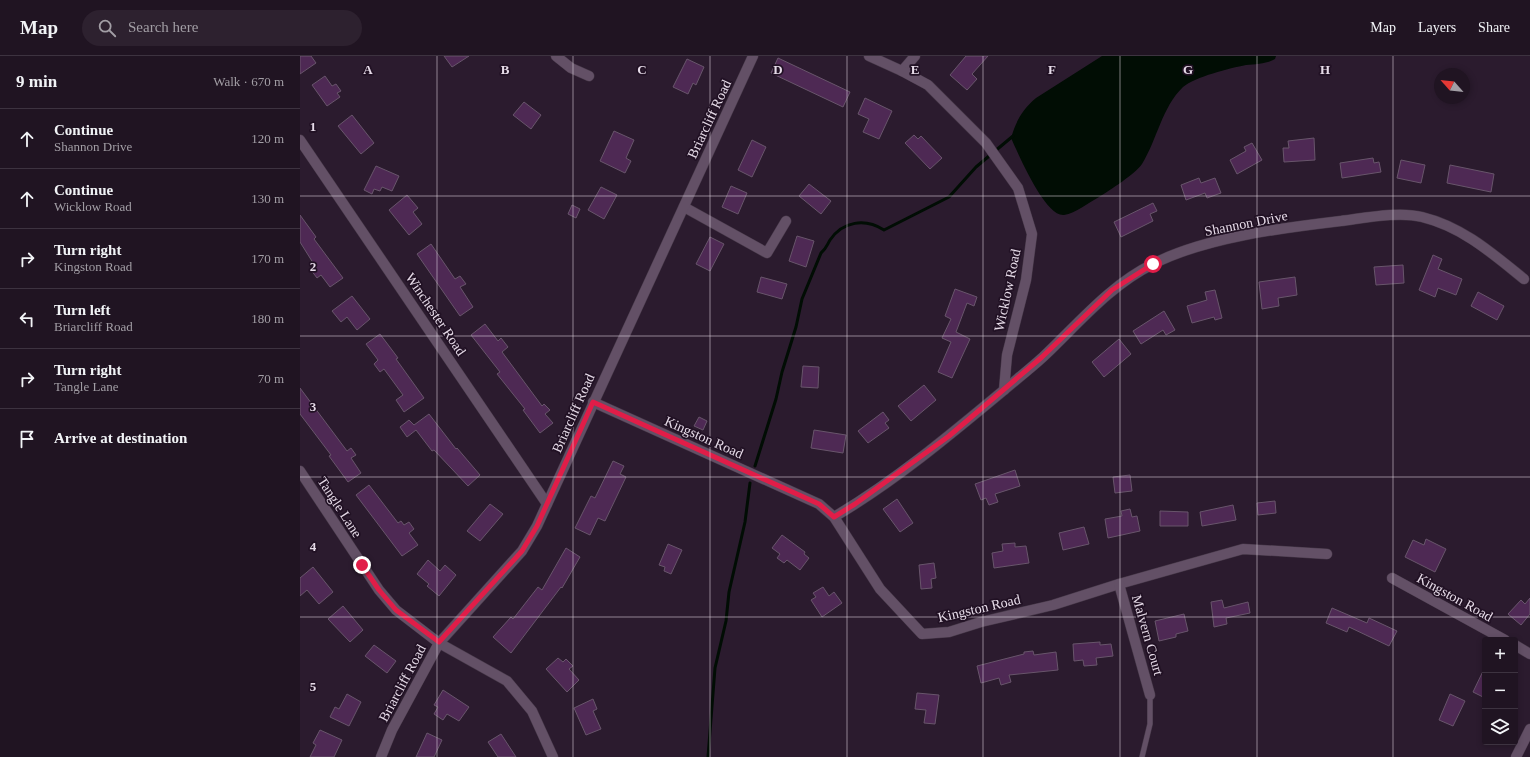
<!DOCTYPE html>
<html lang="en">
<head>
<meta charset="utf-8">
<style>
  :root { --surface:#201422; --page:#2d212f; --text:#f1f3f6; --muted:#a29ea5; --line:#3d3340 }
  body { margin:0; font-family:"Times New Roman",serif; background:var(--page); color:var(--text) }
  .controls { position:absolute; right:12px; bottom:12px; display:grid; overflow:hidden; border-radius:4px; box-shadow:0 2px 6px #0003 }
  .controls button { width:36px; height:36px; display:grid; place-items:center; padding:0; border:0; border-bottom:1px solid var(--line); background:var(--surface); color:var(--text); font:20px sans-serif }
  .compass { position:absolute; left:1134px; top:12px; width:36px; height:36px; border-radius:50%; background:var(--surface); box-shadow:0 2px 6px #0003; rotate:297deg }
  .stop { position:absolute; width:12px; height:12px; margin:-9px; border:3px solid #e11d48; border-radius:50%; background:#fff }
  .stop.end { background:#e11d48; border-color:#fff; box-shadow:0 1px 4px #0008 }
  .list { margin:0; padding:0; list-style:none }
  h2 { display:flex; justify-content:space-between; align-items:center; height:52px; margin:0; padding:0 16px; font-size:17px }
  h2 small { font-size:13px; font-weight:400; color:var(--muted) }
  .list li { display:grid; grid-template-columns:26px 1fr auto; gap:12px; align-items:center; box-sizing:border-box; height:60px; padding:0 16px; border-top:1px solid var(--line) }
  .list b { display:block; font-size:15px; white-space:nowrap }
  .list p { margin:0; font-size:13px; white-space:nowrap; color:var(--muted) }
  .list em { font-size:13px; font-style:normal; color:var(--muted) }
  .icon { flex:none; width:22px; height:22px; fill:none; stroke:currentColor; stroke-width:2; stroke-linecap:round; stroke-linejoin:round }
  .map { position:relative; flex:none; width:1230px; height:701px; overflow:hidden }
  header { display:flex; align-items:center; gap:24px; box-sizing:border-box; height:56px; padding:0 20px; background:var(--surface); border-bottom:1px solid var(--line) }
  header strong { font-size:19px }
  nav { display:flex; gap:22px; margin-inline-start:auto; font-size:14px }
  .search { width:280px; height:36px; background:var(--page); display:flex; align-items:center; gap:10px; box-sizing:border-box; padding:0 14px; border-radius:22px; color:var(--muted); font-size:15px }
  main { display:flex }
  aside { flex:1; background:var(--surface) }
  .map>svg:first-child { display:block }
</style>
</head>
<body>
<header>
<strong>Map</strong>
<div class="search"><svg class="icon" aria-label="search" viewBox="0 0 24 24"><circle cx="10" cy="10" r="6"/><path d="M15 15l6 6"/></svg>Search here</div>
<nav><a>Map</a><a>Layers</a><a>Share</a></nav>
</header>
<main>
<aside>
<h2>9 min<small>Walk · 670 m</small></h2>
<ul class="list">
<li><svg class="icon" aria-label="ahead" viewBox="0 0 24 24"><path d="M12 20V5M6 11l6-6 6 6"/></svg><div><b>Continue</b><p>Shannon Drive</p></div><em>120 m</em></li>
<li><svg class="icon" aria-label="ahead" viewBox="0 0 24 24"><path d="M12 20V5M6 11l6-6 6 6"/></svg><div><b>Continue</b><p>Wicklow Road</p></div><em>130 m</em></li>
<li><svg class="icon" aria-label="right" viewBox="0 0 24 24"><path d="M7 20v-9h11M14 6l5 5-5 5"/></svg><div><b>Turn right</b><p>Kingston Road</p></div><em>170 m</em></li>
<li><svg class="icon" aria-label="left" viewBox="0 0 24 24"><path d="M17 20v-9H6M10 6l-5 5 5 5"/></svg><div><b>Turn left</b><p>Briarcliff Road</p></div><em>180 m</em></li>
<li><svg class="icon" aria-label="right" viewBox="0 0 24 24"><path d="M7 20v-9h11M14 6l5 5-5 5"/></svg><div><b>Turn right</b><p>Tangle Lane</p></div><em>70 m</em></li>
<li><svg class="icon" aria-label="arrive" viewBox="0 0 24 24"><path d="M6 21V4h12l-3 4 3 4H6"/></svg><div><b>Arrive at destination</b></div></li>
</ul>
</aside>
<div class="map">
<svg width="1230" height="701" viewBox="0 0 1230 701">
  <rect width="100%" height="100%" fill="#2b1b2e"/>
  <path fill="#010d04" d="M802 0H976L975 3C966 8 956 8 946 9 930 12 895 21 883 31 862 51 857 84 842 108 835 118 810 134 799 141 788 147 776 157 764 159 745 161 718 97 711 82 716 65 722 54 736 42Z"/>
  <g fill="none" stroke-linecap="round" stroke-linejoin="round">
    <g stroke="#010d04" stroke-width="3">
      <path d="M455 410 476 343 482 316 496 271 502 243 521 197C526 193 527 189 530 184 543 165 565 162 584 174L649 141 676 111 713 80"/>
      <polyline points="408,701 415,612 426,565 429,536 445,466 450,427"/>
    </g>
  </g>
  <g fill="#4e2954" stroke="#68556b">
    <polygon points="0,0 11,0 16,7 0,18"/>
    <polygon points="144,0 169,0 152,11"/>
    <polygon points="666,0 688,0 672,18 677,23 667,34 650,19"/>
    <polygon points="478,2 550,36 543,51 471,17"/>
    <polygon points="387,3 404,11 396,29 393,27 388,38 373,31"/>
    <polygon points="25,20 32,30 36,28 41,35 37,37 40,41 27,50 12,29"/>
    <polygon points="565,42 592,55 579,83 563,76 569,63 558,58"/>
    <polygon points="224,46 241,59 231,73 213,59"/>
    <polygon points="52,59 74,87 61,98 38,70"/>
    <polygon points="314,75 334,84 326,102 331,105 325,117 300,105"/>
    <polygon points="614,79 618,83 621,80 642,102 630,113 605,87"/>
    <polygon points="1014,82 1015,104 984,106 983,92 989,92 988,85"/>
    <polygon points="452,84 466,91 452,121 438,114"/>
    <polygon points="952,87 962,104 937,118 930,104 946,95 944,91"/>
    <polygon points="1073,102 1074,107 1079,106 1081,116 1042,122 1040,107"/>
    <polygon points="1101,104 1125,109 1121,127 1097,122"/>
    <polygon points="1150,109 1194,118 1191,136 1147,127"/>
    <polygon points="76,110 99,120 92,135 82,131 80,135 74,133 72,138 64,134"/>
    <polygon points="899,122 901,127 915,122 921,137 907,142 905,137 886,144 881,129"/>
    <polygon points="509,128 531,145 521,158 499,140"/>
    <polygon points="431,130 447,137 438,158 422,151"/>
    <polygon points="301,131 317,139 304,163 288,154"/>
    <polygon points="107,139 118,152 113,156 122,168 109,179 89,154"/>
    <polygon points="853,147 857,155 850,158 853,165 821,181 814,166"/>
    <polygon points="272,149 280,153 276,162 268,158"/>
    <polygon points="0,159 16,181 14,183 43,222 30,231 21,219 17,222 11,214 15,210 0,186"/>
    <polygon points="497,180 514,185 506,211 489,205"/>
    <polygon points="410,181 424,188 410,215 396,208"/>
    <polygon points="131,188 155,223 160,220 166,228 160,231 173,251 160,260 117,198"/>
    <polygon points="1133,199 1142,203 1138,213 1162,223 1156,239 1138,232 1135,241 1119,234"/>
    <polygon points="1103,209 1104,227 1076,229 1074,211"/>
    <polygon points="461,221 487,228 482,243 457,236"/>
    <polygon points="995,221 997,239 978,242 979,250 962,253 959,226"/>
    <polygon points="655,233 677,241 674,250 667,247 656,276 670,283 652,322 638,316 651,286 642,282 651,263 645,260"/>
    <polygon points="915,234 922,262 915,264 914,261 892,267 887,250 907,244 905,236"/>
    <polygon points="1178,236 1204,250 1197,264 1171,250"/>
    <polygon points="52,240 70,263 57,274 47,261 41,266 32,255"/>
    <polygon points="864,255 875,274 866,279 863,274 841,288 833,275"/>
    <polygon points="185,268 198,285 201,282 208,291 202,296 242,350 244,348 250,354 245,358 253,367 240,377 223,354 225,353 197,318 200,316 171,279"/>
    <polygon points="80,278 98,302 96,303 124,342 104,356 96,344 103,339 84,313 80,316 74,308 78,304 66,288"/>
    <polygon points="819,283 831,298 804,321 792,306"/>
    <polygon points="503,310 519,311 518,332 501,331"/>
    <polygon points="624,329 636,344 611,365 598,350"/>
    <polygon points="0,332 47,395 51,392 56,399 51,402 61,417 48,426 29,400 31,399 0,358"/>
    <polygon points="583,356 589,364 585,367 589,372 568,387 558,375"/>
    <polygon points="129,358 156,393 157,392 180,419 168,430 134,394 132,395 116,374 107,381 100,371 109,364 114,369"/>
    <polygon points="399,361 407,365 403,374 394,370"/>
    <polygon points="514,374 546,379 543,397 511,392"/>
    <polygon points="313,405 324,410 320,418 326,421 305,465 298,462 290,479 275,472 291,440 295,442"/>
    <polygon points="715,414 720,430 695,438 698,446 689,449 686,442 681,444 675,428"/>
    <polygon points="830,419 832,435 815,437 813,421"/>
    <polygon points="69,429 98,467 101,465 104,469 109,466 114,473 109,477 118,489 102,500 56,439"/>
    <polygon points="597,443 613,467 600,476 583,453"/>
    <polygon points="975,445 976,457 958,459 957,447"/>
    <polygon points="190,448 203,458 180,485 167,475"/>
    <polygon points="933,449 936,464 902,470 900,456"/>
    <polygon points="830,453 832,461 837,460 840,475 808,482 805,463 822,460 821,455"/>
    <polygon points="860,455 888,456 888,470 860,470"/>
    <polygon points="784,471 789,488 763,494 759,477"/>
    <polygon points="482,479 505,496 504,498 509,502 500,514 487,504 484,507 477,502 480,498 472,492"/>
    <polygon points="1126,483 1146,493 1135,516 1105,501 1113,484 1124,489"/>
    <polygon points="715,487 715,491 726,490 729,507 694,512 692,497 703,495 702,488"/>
    <polygon points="368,488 382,494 371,518 364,515 365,511 359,509"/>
    <polygon points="266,492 280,501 262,532 261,531 211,597 193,581 211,561 213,563 238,531 242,534"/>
    <polygon points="128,504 140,515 145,509 156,519 139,540 127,530 129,528 117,518"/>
    <polygon points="634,507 636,522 631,523 632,532 621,533 619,509"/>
    <polygon points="13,511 33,536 19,548 7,534 0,540 0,522"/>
    <polygon points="523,531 529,540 534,536 542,547 522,561 511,544 516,541 513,537"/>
    <polygon points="1230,542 1230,558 1221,569 1208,558 1221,544 1225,548"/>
    <polygon points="922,544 924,552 948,546 950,557 926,562 927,568 914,571 911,546"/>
    <polygon points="43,550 63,574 50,586 28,563"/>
    <polygon points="1032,552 1067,567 1069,562 1097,575 1089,590 1049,571 1047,576 1026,567"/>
    <polygon points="884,558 888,575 876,578 876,581 859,585 855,565"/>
    <polygon points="800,586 800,589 811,588 813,600 796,602 797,609 784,610 783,604 774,605 773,588"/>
    <polygon points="74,589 96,605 87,617 65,600"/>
    <polygon points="733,595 734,599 756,596 758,614 709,619 711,626 701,629 699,622 681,627 677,610 724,598 724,596"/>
    <polygon points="258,602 263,606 266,603 273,610 269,613 279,624 267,636 246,613"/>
    <polygon points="1185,611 1185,642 1173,636"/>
    <polygon points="143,634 169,651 159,665 147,658 143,664 134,658 138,651 134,649"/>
    <polygon points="617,637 639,639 635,668 624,667 626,654 615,653"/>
    <polygon points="47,638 61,646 49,670 30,661 35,651 39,653"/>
    <polygon points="1150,638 1165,645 1153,670 1139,664"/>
    <polygon points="293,643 297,653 293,655 301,673 286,679 274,652"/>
    <polygon points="20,674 42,684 34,701 10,701 16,689 13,687"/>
    <polygon points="127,677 142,684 134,701 116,701"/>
    <polygon points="201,678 216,701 198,701 188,686"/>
  </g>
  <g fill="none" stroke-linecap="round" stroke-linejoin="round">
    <defs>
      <polyline id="service" points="842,701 850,668 850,639"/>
      <g id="minor">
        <polyline points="256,0 271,12 289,20"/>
        <polyline points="602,15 615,0"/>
        <polyline points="0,84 247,448"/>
        <polyline points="384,151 467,197 486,165"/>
        <path d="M704 334C717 323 731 312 743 301 778 268 810 229 853 208 906 181 982 172 1041 165 1065 162 1099 155 1122 161 1163 171 1193 198 1224 223"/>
        <polyline points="293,346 519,448 534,461 580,533 622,578 649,576 681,566 753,549 819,528 943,493 1027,498"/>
        <polyline points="0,415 79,534 96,554 139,587 207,625 232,655 253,701"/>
        <path d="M534 461C595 425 650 379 704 334L707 299 726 224 732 178 718 132 686 87 628 29 602 15 569 0"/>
        <polyline points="1092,522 1205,584"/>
        <polyline points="819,528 850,639"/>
        <polyline points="1215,589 1230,598"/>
        <polyline points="81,701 92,674 139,587 222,495 237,470 453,0"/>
        <polyline points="1216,701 1230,673"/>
      </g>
    </defs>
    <use href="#service" stroke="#463848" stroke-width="6"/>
    <use href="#minor" stroke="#463848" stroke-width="11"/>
    <use href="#service" stroke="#635066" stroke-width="5"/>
    <use href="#minor" stroke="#635066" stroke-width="10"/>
  </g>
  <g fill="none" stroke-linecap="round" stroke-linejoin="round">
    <polyline stroke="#e11d48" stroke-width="5" points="62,509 79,534 96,554 139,586 222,495 237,470 293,346 519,448 534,461 555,448 649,380 742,301 812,234 853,208"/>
  </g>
  <path fill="none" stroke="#e6dbe8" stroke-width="1" stroke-opacity="0.55" d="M137 0V701M273 0V701M410 0V701M547 0V701M683 0V701M820 0V701M957 0V701M1093 0V701M0 140H1230M0 280H1230M0 421H1230M0 561H1230"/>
  <g text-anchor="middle" stroke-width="3.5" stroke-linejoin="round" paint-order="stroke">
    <g font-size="14" fill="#e6dbe8" stroke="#211124">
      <text transform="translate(409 63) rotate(-65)" y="5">Briarcliff Road</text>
      <text transform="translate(946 167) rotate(-11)" y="5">Shannon Drive</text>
      <text transform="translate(707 234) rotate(-78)" y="5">Wicklow Road</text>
      <text transform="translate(136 258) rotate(56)" y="5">Winchester Road</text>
      <text transform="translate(273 357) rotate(-66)" y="5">Briarcliff Road</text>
      <text transform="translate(404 381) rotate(24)" y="5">Kingston Road</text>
      <text transform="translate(40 451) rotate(57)" y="5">Tangle Lane</text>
      <text transform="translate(1155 541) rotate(29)" y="5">Kingston Road</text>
      <text transform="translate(679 552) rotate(-13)" y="5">Kingston Road</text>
      <text transform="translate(848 579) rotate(74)" y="5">Malvern Court</text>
      <text transform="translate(102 627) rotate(-62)" y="5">Briarcliff Road</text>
    </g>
  </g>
  <g font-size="13" text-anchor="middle" font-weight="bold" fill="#e6dbe8" stroke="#211124" stroke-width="3.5" stroke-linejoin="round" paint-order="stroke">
    <text x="68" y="18">A</text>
    <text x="205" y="18">B</text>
    <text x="342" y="18">C</text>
    <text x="478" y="18">D</text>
    <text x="615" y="18">E</text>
    <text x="752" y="18">F</text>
    <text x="888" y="18">G</text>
    <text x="1025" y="18">H</text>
    <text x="13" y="75">1</text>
    <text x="13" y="215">2</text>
    <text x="13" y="355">3</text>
    <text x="13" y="495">4</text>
    <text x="13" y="635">5</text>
  </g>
</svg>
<div class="controls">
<button>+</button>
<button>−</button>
<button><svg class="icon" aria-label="layers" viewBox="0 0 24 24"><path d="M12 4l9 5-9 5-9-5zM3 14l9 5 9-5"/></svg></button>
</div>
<svg class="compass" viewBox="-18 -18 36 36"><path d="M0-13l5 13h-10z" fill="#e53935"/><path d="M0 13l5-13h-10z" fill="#a29ea5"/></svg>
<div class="stop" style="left:853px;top:208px"></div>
<div class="stop end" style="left:62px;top:509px"></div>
</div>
</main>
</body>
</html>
